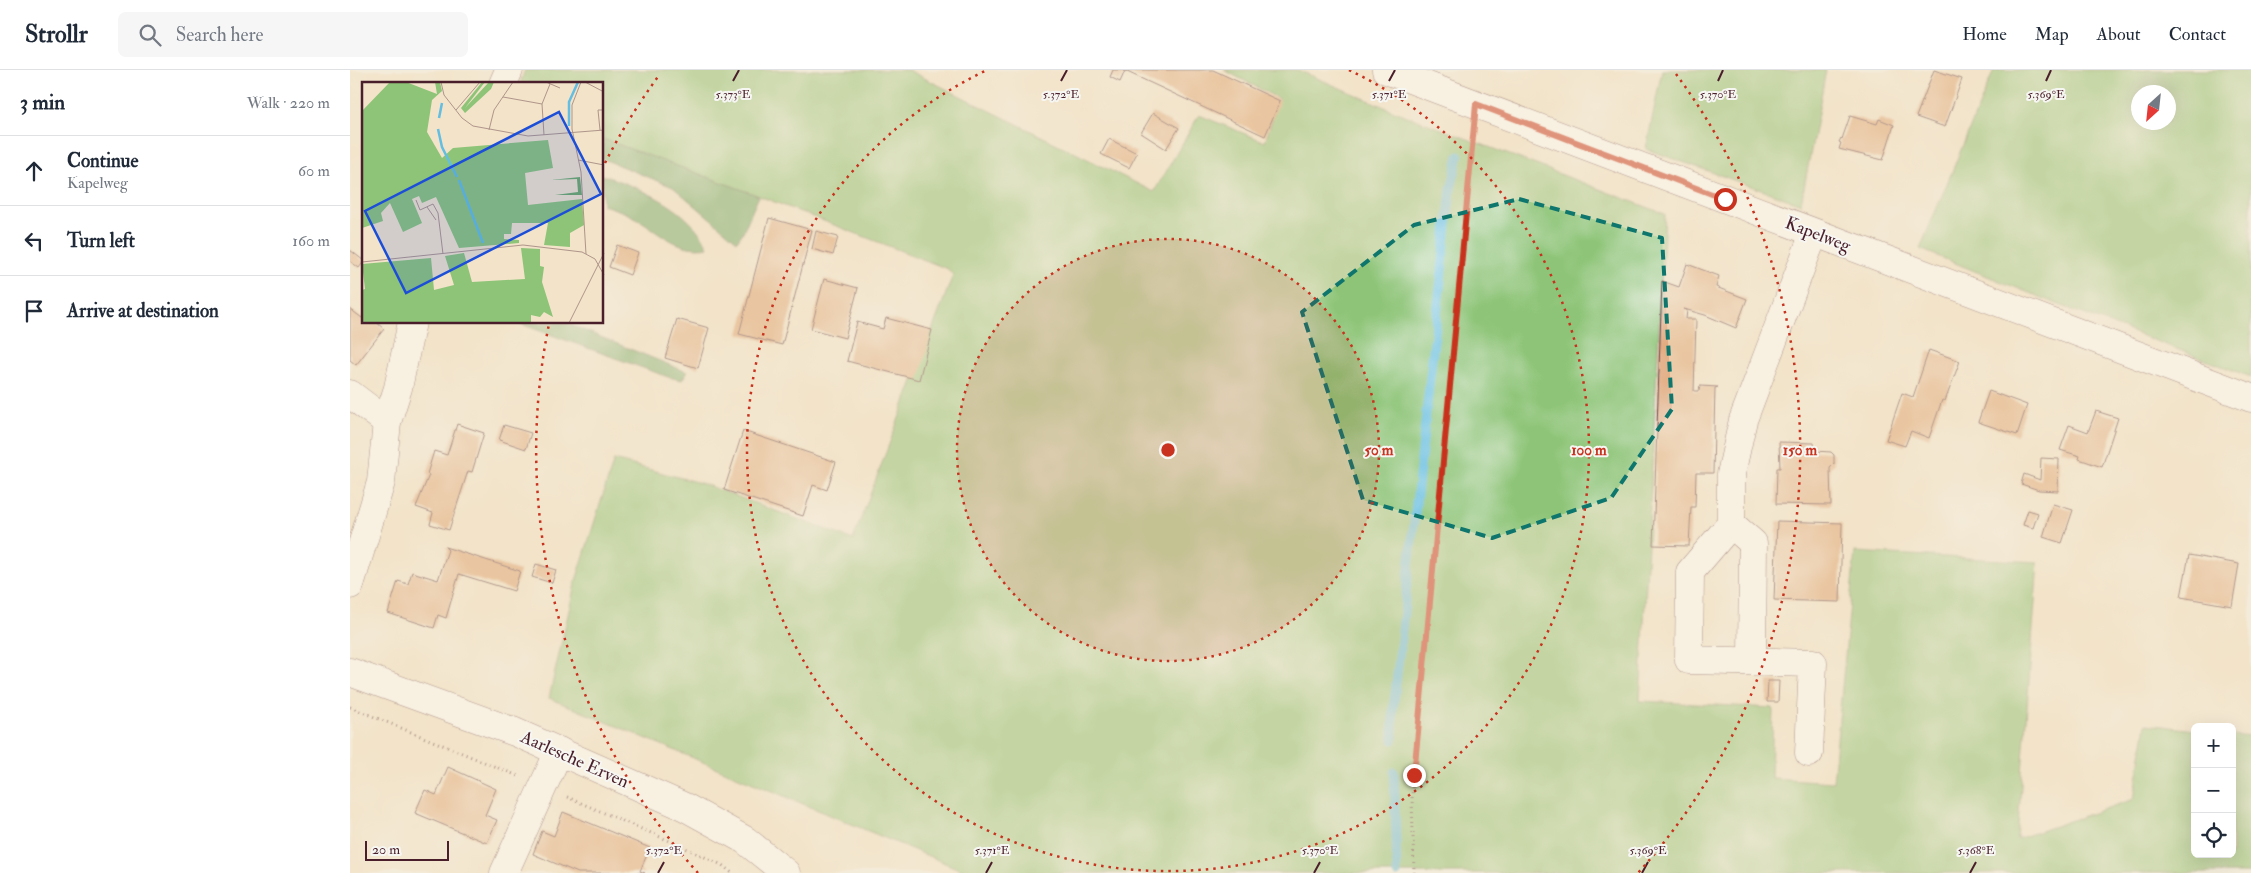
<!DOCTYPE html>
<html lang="en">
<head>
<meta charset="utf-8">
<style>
  :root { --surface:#fff; --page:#f6f6f7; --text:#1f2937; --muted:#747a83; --line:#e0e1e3 }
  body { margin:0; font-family:"IM FELL Double Pica",serif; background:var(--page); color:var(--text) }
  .controls { position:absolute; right:15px; bottom:15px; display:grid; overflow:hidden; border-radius:8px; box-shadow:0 5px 20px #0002 }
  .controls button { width:45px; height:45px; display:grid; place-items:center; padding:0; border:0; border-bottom:1px solid var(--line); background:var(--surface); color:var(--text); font:25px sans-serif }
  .compass { position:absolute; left:1781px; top:15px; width:45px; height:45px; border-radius:50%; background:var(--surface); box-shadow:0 5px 20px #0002; rotate:207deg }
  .scale { position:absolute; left:15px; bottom:12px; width:84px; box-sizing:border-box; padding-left:5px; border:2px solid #4a1f2b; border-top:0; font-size:14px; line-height:18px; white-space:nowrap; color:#4a1f2b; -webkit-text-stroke:4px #f6f6f2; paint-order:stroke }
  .stop { position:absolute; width:15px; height:15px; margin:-11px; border:4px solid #c8321e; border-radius:50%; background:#fff }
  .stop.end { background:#c8321e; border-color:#fff; box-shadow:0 1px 5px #0008 }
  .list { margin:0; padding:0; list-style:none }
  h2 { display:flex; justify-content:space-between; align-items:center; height:65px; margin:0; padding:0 20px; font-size:21px }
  h2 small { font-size:16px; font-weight:400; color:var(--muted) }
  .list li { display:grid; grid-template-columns:32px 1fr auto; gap:15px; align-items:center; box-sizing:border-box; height:70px; padding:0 20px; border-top:1px solid var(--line) }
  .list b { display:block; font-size:19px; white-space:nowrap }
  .list p { margin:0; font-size:16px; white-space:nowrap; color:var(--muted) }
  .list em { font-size:16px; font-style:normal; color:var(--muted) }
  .icon { flex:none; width:28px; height:28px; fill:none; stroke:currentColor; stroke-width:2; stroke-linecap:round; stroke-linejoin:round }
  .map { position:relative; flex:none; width:1901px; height:803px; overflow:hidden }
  header { display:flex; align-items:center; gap:30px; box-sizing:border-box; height:70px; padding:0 25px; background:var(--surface); border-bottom:1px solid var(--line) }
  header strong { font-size:24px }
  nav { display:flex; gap:28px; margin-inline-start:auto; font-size:18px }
  .search { width:350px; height:45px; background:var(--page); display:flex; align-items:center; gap:12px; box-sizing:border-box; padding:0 18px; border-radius:8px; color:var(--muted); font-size:19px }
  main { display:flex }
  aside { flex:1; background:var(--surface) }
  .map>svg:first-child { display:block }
</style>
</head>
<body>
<header>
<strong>Strollr</strong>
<div class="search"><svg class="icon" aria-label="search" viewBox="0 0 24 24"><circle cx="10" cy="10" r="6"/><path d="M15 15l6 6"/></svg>Search here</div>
<nav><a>Home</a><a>Map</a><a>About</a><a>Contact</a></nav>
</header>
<main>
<aside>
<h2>3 min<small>Walk · 220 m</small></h2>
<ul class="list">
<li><svg class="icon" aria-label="ahead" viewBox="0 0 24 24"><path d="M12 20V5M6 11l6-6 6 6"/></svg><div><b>Continue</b><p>Kapelweg</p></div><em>60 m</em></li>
<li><svg class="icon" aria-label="left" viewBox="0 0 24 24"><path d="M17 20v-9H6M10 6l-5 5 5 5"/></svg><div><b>Turn left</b></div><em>160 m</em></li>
<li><svg class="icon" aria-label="arrive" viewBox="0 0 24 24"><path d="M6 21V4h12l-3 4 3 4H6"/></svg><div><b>Arrive at destination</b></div></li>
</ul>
</aside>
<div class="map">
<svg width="1901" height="803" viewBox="0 0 1901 803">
  <rect width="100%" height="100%" fill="#f6f6f2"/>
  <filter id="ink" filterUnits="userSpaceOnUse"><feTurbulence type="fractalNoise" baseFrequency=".02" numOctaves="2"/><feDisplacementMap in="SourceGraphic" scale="10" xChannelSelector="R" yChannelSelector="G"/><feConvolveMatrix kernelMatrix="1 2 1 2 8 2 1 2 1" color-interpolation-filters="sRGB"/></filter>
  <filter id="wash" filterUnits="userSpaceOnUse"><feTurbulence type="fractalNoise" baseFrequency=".0096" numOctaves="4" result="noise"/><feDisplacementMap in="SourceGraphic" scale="20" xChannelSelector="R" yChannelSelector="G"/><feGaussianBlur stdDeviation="1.12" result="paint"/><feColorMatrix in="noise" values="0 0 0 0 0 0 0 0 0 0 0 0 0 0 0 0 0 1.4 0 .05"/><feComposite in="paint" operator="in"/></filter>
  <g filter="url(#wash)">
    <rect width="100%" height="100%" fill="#f2e3c9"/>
    <g fill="#8dc477" stroke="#6c7251" fill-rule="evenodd">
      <polygon points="175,0 558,0 804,122 849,45 915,72 929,29 874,0 948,0 1044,41 1315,144 1290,631 1423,638 1421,708 1483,712 1505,482 1688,492 1667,769 1784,729 1796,654 1845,660 1845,784 1882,784 1882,665 1901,667 1901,803 619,803 199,628 225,514 264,390 354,414 503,470 603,205 598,199 409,126 253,69 252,14 170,14"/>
      <polygon points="1312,0 1476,0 1451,134 1296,79"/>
      <path d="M1644 0H1901V307L1694 229 1570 179ZM1788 22H1818V52H1788Z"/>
    </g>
    <g fill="#72aa68" stroke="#5e644a">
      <polygon points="253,69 409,126 392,164 387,171 323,117 253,89"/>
      <path d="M252 105C291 118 340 138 358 177 326 183 308 159 282 146 273 141 262 138 253 135Z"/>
      <polygon points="168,253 216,253 337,302 332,310 318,307"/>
    </g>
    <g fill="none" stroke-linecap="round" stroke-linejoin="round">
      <g stroke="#63bee1" stroke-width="9">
        <polyline points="1043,670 1043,641 1101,119 1109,86"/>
        <polyline points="1044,702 1047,803"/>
      </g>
    </g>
    <g id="blocks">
      <g fill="#dfa171">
        <polygon points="763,0 863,0 930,31 915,66 775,1 770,12 760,7"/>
        <polygon points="1584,0 1612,9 1595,57 1566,47"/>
        <polygon points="803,43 829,58 816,79 791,63"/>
        <polygon points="1500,46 1527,54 1529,49 1544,55 1533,90 1489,79 1491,73 1489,72 1491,68 1492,69"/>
        <polygon points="759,69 787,83 779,98 751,84"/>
        <polygon points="419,148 462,160 432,275 389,264"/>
        <polygon points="466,161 488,167 483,185 462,179"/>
        <polygon points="267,175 288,183 280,205 259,197"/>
        <polygon points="0,180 14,191 9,198 0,191"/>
        <polygon points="1337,194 1369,206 1366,217 1397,229 1386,258 1355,245 1334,239 1337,240 1336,249 1346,249 1344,321 1349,321 1350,316 1368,317 1365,318 1363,403 1346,403 1345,437 1341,437 1339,476 1303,475 1312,211 1329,217"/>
        <polygon points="474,209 508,218 495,268 461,259"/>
        <polygon points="0,239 12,248 14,246 14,252 26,252 34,259 6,295 0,290"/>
        <polygon points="536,248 582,260 569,310 497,291 507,252 533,259"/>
        <polygon points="327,249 359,258 348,298 315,288"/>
        <polygon points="1579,280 1610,291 1595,331 1592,330 1579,368 1561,361 1555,376 1536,370 1552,323 1563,327"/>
        <polygon points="1639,321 1677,335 1667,365 1628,352"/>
        <polygon points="1746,341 1768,348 1752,397 1729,389 1730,386 1710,380 1719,355 1738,362"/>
        <polygon points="107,354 134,363 122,402 118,401 99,460 80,454 83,443 66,437 79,405 77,404 84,381 97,385"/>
        <polygon points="154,355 181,363 176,379 149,370"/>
        <polygon points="393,361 486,392 477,420 463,415 453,446 374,420"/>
        <polygon points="1429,372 1464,373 1465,381 1481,382 1484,385 1484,394 1480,398 1481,435 1426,434 1427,398 1430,398"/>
        <polygon points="1691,388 1709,389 1708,421 1689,420 1671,414 1674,404 1690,410"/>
        <polygon points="1703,434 1723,440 1712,473 1693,467"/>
        <polygon points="1678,440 1688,443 1683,458 1673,455"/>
        <polygon points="1427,451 1492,453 1490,532 1424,530"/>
        <polygon points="95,477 170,501 164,521 109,504 96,548 88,545 84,558 38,543 48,511 58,514 62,502 88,510 98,480"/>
        <polygon points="1839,485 1889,494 1882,536 1831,527"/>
        <polygon points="186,494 206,500 202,513 182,507"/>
        <polygon points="1418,611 1429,611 1428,632 1417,632"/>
        <polygon points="98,697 146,719 135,745 147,750 137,773 65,743 75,720 86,725"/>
        <polygon points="213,742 300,778 290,801 295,803 228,803 183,784 192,761 204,766"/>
      </g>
    </g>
  </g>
  <g filter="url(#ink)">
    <use href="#blocks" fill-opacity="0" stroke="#633c43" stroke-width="1"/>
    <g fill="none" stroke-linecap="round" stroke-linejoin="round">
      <defs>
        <g id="minor">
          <polyline points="1036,0 1901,328"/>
          <polyline points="153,14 159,0"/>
          <polyline points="0,324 37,352"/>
          <polyline points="1381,454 1403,473 1402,591"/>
          <polyline points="0,515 31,412 37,352 48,318 62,252"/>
          <polyline points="0,602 165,662 335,737 395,770 436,803"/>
          <polyline points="1459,683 1463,593 1339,590 1340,502 1381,454 1381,404 1393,350 1464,163"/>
          <polyline points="154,803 209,681"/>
        </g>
      </defs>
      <use href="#minor" stroke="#633c43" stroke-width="29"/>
      <g stroke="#633c43" stroke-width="3" stroke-dasharray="1 4" stroke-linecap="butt">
        <polyline points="0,637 168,706"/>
        <polyline points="217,727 329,775 372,795 382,803"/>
        <polyline points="1064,803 1062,725 1124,62"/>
      </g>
      <use href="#minor" stroke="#fff" stroke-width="28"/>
    </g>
  </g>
  <g fill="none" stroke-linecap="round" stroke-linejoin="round" filter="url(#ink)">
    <polyline stroke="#c8321e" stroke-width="6" points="1064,705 1126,34 1375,129"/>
  </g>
  <path d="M0 0H1901V803H0ZM1169 129 1312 168 1322 339 1261 428 1142 468 1013 430 952 242 1064 155Z" fill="#f2e3c9" fill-opacity=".55" fill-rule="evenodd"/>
  <path fill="none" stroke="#0f766e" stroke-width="4" stroke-dasharray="10 6" stroke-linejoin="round" d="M1169 129 1312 168 1322 339 1261 428 1142 468 1013 430 952 242 1064 155Z"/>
  <path fill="none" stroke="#4a1f2b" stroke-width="2" d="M383 11 389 0M711 11 717 0M1039 11 1045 0M1368 11 1373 0M1696 11 1701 0M308 803 314 792M636 803 642 792M964 803 970 792M1292 803 1298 792M1620 803 1626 792"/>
  <circle cx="818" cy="380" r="211" fill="#c8321e" fill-opacity=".12"/>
  <g fill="none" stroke="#c8321e" stroke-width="2.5" stroke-dasharray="2.5 5">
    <circle cx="818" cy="380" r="211"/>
    <path d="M999 0A421 421 0 1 1 637 0"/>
    <path d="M348 803A632 632 0 0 1 199 254M255 93A632 632 0 0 1 310 4M1326 4A632 632 0 0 1 1288 803"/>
  </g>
  <g text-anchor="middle" stroke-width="4" stroke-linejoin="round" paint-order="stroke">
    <g font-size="18" fill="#4a1f2b" stroke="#f6f6f2">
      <text transform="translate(1468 164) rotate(21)" y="6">Kapelweg</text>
      <text transform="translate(225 689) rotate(24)" y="6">Aarlesche Erven</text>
    </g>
  </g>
  <g transform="translate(12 12)">
    <rect width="241" height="241" fill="#f2e3c9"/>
    <path d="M28 0H44L75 12 73 0H78L80 9 70 18 65 50 80 76 91 66 186 58 191 86 163 91 166 123 220 117 222 143 208 151V165L182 163 186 141H150L149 152H142V157L157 158V161L97 166 74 115 60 121 57 114 50 117 60 141 41 150 28 121 19 131 21 139 0 146V29ZM120 0H123L103 26 127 0H132L129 7 103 31 99 26ZM159 166 178 167V184L182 185 180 200 191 235 182 230 178 235 169 233V240L163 241H0V208L3 207 0 182 69 176 72 208 92 203 83 174 102 171 110 200 163 197Z" fill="#8dc477"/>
    <path d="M218 95 220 113H193L216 110 215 97 189 98Z" fill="#72aa68"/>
    <path fill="none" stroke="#63bee1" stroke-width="2.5" d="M77 36 80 21M207 44V20L216 0M76 47 80 65 95 95M97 98 121 161"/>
    <path fill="none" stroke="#af958a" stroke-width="1" d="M79 0 82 13 100 36 111 44 166 54 242 48M184 0 198 6M219 0 210 23V47L219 90 224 172M223 0 242 10M141 15 180 22M94 28 118 0M127 48 132 28 151 0M238 48 236 28H242M182 53 180 22 188 2M216 78 242 83M54 118 58 128 71 122 76 131 81 172M65 125 74 138M0 180 161 163 220 170 233 177 242 193M207 241 242 171"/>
    <path fill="#1d4ed8" fill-opacity="0.15" stroke="#1d4ed8" stroke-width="2.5" d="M197 30 239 112 44 211 3 129Z"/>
    <rect width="241" height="241" fill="none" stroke="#4a1f2b" stroke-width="2.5"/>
  </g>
  <g font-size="12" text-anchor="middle" fill="#4a1f2b" stroke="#f6f6f2" stroke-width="4" stroke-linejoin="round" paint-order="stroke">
    <text x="383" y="28">5.373°E</text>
    <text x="711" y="28">5.372°E</text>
    <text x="1039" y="28">5.371°E</text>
    <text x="1368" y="28">5.370°E</text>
    <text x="1696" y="28">5.369°E</text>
    <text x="314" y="784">5.372°E</text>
    <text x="642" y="784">5.371°E</text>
    <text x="970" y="784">5.370°E</text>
    <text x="1298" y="784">5.369°E</text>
    <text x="1626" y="784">5.368°E</text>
  </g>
  <circle cx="818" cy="380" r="8" fill="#c8321e" stroke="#f6f6f2" stroke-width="2.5"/>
  <g font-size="15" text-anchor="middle" font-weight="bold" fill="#c8321e" stroke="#f6f6f2" stroke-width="4" stroke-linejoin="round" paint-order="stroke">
    <text x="1029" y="385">50 m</text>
    <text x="1239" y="385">100 m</text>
    <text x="1450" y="385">150 m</text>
  </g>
</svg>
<div class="controls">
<button>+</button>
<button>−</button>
<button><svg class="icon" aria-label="locate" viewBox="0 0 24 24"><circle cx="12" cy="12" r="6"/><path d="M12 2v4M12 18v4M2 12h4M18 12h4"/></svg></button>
</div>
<svg class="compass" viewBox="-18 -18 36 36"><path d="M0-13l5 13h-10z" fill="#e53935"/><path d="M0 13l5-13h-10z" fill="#747a83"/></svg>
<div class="scale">20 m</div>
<div class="stop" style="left:1375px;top:129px"></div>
<div class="stop end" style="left:1064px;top:705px"></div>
</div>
</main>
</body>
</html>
